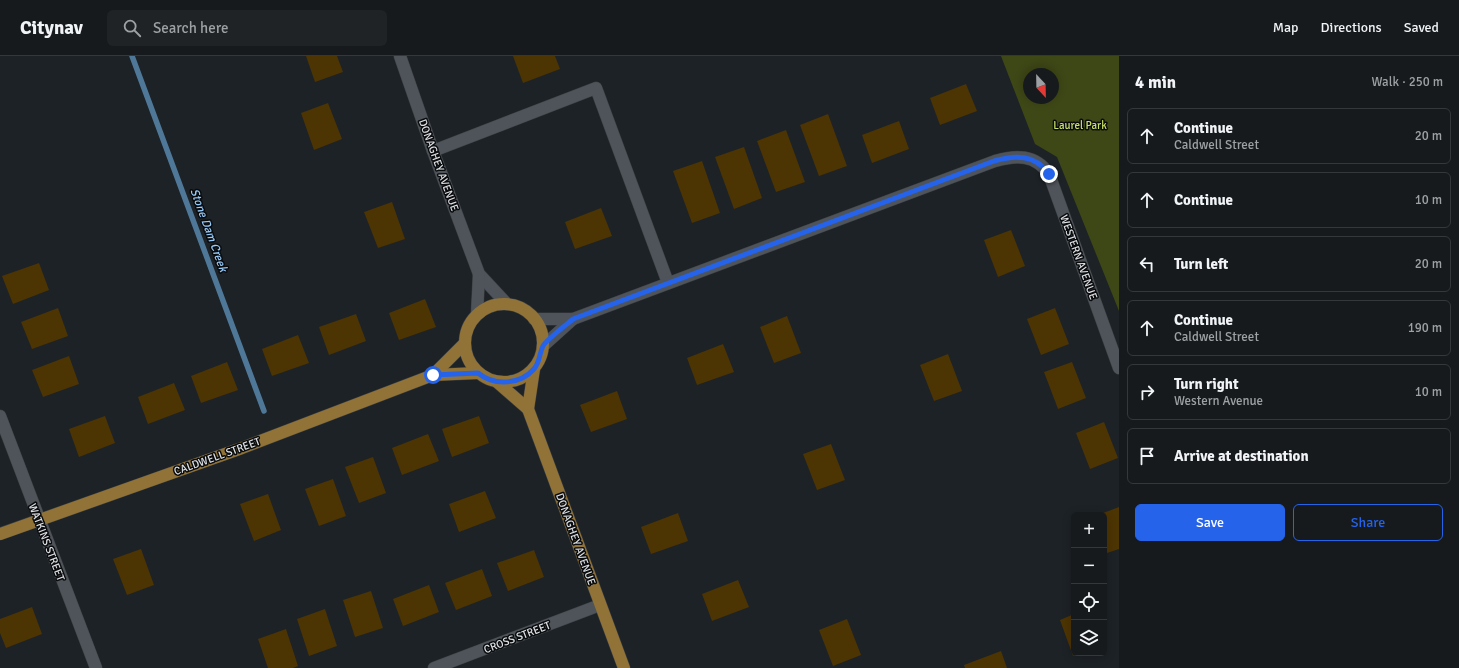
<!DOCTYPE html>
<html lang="en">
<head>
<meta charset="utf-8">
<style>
  :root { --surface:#161a1d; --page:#1f2326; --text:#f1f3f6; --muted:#9ea1a4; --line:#35383b; --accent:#2563eb }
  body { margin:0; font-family:Signika,sans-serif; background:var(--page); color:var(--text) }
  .controls { position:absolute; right:12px; bottom:12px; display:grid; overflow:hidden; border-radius:6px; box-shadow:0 2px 10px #0003 }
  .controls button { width:36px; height:36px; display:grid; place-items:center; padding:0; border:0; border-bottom:1px solid var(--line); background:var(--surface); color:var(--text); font:20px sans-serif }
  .compass { position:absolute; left:1023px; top:12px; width:36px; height:36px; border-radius:50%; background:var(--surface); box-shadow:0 2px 10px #0003; rotate:158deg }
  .stop { position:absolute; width:12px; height:12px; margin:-9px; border:3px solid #2563eb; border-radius:50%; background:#fff }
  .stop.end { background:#2563eb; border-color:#fff; box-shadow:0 1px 4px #0008 }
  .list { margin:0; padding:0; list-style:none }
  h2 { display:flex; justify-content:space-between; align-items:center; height:52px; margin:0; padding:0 16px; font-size:17px }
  h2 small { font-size:13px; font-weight:400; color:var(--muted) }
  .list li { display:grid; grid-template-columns:26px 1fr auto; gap:12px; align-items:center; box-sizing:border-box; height:56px; margin:0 8px 8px; padding:0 8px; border:1px solid var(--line); border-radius:6px }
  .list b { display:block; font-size:15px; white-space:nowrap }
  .list p { margin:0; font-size:13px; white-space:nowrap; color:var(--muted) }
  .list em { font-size:13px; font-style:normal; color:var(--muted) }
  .actions { display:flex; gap:8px; padding:12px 16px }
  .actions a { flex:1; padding:9px 0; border:1px solid var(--accent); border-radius:6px; text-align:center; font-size:14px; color:var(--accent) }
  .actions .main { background:var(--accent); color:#fff }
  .icon { flex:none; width:22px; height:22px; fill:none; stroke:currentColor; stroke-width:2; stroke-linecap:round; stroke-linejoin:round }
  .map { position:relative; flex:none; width:1119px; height:612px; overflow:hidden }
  header { display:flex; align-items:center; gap:24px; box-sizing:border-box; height:56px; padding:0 20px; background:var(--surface); border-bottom:1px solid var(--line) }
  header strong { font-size:19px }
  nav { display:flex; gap:22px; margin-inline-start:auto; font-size:14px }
  .search { width:280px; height:36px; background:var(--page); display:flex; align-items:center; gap:10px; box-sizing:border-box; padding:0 14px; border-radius:6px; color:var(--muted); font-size:15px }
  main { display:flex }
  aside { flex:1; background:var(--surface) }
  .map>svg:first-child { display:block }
</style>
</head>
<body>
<header>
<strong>Citynav</strong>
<div class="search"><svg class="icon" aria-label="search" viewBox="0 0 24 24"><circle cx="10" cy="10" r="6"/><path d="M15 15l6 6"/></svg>Search here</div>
<nav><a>Map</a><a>Directions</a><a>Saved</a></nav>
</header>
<main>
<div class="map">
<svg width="1119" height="612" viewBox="0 0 1119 612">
  <rect width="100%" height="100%" fill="#1d2227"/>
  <path fill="#3e4716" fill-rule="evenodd" d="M1001 0H1119V255L1057 101 1035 88ZM1029 18H1053V42H1029Z"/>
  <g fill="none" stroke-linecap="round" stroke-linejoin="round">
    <polyline stroke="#4f7898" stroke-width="5.5" points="132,0 264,355"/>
  </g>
  <g fill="#4d3403">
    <polygon points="306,0 337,0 343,16 315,26"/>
    <polygon points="513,0 555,0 560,13 523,27"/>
    <polygon points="966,28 977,55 940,69 930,42"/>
    <polygon points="328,47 342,83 314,94 301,57"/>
    <polygon points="828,58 847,110 819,120 800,69"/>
    <polygon points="899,65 909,93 872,107 862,79"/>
    <polygon points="786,74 805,126 776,136 757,85"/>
    <polygon points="744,91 762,142 734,153 715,101"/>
    <polygon points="702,105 720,157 692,167 673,115"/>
    <polygon points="392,146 405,183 378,192 364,156"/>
    <polygon points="601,152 612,180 575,193 565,166"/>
    <polygon points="1011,174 1025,210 998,221 984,184"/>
    <polygon points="39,207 49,234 13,248 2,220"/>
    <polygon points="425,243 436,271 399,284 389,257"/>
    <polygon points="58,252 68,280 32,293 21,266"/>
    <polygon points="1055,252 1069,288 1041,299 1027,263"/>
    <polygon points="356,258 366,285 329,299 319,271"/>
    <polygon points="787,260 801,297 774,307 760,271"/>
    <polygon points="298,279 309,307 272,320 262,293"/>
    <polygon points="723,288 734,316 697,329 687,302"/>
    <polygon points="948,298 962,335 934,345 920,309"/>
    <polygon points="69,300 79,328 43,341 32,314"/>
    <polygon points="227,306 238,334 201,347 191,320"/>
    <polygon points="1072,306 1086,342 1058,353 1044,316"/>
    <polygon points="174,327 185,354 148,368 138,341"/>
    <polygon points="617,335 627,363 591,376 580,349"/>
    <polygon points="105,360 115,387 79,401 69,373"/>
    <polygon points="479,360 489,387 452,401 442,373"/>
    <polygon points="1104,366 1118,402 1090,413 1076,377"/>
    <polygon points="428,378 439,405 402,419 392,392"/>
    <polygon points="831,388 845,424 817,434 803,398"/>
    <polygon points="373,401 386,437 359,447 345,411"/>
    <polygon points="333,423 346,460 319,470 305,433"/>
    <polygon points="485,435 496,462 459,476 449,448"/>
    <polygon points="268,438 281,474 254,485 240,448"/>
    <polygon points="1119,451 1119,493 1107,497 1104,490 1104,459 1098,459"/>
    <polygon points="678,457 688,485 651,498 641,471"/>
    <polygon points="141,493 154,529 127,539 113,503"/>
    <polygon points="534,494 544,521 508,535 497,507"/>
    <polygon points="482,513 492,540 456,554 445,527"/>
    <polygon points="738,524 749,551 712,565 702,538"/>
    <polygon points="429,529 439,556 403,570 393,543"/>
    <polygon points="371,535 383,572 355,581 343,544"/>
    <polygon points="32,551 42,578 6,592 0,577 0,563"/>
    <polygon points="325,553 337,590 309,600 297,563"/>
    <polygon points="1074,558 1074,597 1080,597 1073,600 1060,564"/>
    <polygon points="847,563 861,599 833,610 819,574"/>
    <polygon points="286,573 298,610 293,612 268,612 258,583"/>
    <polygon points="1001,595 1007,612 965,612 964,609"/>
  </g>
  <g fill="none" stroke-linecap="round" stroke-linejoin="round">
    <defs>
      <g id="minor">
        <polyline points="400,0 433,95 479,218 506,247"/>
        <polyline points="433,95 596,32 668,227"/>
        <polyline points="477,258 479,218"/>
        <path d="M534 263H573L995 105C1016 99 1035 98 1049 118L1119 312"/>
        <polyline points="543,290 573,263"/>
        <polyline points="0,360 96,612"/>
        <polyline points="434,612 600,549"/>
      </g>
      <g id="major">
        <circle cx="504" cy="287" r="39"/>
        <polyline points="534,313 528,353 624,612"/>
        <polyline points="433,319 464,288"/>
        <polyline points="497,326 528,353"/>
        <polyline points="0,478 242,392 433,319 478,317"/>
      </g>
    </defs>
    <use href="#minor" stroke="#3b3f43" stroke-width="13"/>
    <use href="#major" stroke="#3b3f43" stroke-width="13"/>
    <use href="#minor" stroke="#4f545a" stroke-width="12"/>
    <use href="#major" stroke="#927337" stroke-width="12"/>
  </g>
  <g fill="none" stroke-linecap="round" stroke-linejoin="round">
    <path stroke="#2563eb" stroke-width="5" d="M433 319 478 317C494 330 520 329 534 313 540 306 539 298 543 290 546 284 566 269 573 263L994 105C1015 99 1035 98 1049 118"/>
  </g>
  <g text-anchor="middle" stroke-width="3" stroke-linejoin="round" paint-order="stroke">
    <g font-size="11" fill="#c9e16a" stroke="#090b0d">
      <text x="1080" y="73">Laurel Park</text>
    </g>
    <g font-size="11" fill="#dfe2e5" stroke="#090b0d">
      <text transform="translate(439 109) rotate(70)" y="4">DONAGHEY AVENUE</text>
      <text transform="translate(1079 201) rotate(70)" y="4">WESTERN AVENUE</text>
      <text transform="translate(217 400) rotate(-20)" y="4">CALDWELL STREET</text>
      <text transform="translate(576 483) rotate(70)" y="4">DONAGHEY AVENUE</text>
      <text transform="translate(47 486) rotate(69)" y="4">WATKINS STREET</text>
      <text transform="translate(517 581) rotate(-21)" y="4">CROSS STREET</text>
    </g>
    <g font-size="12" font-style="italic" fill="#96cbfb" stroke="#090b0d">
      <text transform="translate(209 174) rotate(70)" y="4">Stone Dam Creek</text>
    </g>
  </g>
</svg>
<div class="controls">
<button>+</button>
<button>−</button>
<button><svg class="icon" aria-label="locate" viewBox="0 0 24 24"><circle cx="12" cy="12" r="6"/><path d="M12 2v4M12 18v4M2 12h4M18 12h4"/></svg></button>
<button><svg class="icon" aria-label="layers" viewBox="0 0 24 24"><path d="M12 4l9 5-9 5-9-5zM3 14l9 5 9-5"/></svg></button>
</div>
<svg class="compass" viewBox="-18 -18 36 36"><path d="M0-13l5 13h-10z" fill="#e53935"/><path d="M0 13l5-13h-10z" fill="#9ea1a4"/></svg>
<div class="stop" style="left:433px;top:319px"></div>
<div class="stop end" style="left:1049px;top:118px"></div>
</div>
<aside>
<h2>4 min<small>Walk · 250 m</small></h2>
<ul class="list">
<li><svg class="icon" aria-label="ahead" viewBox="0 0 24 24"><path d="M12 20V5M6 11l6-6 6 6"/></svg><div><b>Continue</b><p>Caldwell Street</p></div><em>20 m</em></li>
<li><svg class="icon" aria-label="ahead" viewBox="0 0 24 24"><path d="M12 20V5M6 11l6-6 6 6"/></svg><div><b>Continue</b></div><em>10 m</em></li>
<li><svg class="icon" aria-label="left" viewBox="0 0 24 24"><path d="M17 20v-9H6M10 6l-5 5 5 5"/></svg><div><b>Turn left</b></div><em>20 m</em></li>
<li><svg class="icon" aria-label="ahead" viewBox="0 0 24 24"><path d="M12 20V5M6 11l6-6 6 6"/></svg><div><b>Continue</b><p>Caldwell Street</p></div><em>190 m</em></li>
<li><svg class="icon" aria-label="right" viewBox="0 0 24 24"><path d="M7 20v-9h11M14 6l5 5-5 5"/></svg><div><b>Turn right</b><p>Western Avenue</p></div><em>10 m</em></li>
<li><svg class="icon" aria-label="arrive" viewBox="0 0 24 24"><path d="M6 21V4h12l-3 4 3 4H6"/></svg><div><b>Arrive at destination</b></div></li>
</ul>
<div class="actions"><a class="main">Save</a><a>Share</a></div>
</aside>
</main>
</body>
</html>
